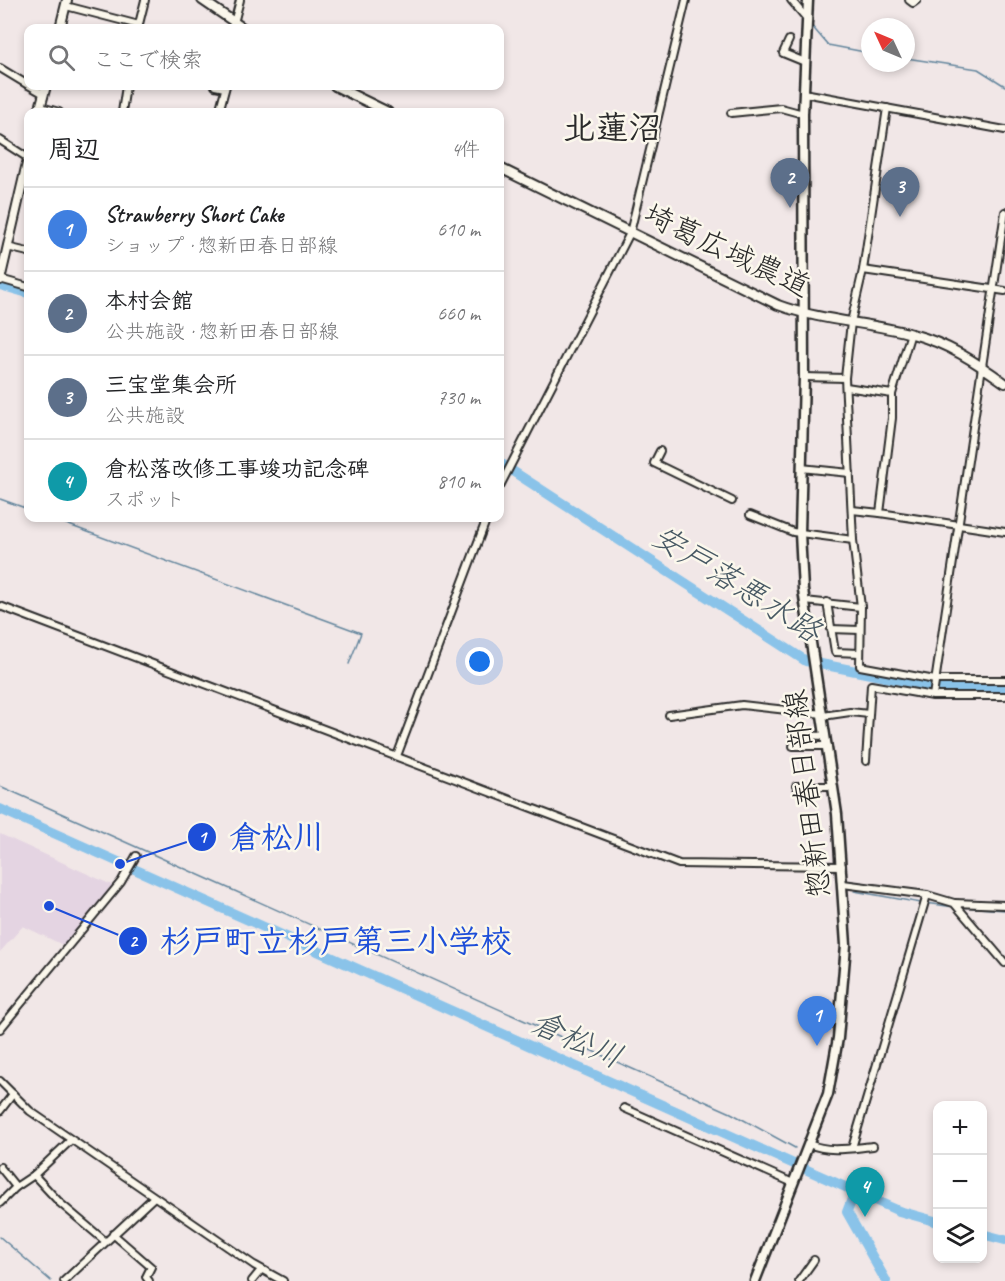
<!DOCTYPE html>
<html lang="ja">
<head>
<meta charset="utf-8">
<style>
  :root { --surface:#fff; --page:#f2f2f2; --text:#202124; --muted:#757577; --line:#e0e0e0; --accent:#1f6fb2 }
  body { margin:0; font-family:Caveat,"Klee One",sans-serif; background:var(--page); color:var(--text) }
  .controls { position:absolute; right:18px; bottom:18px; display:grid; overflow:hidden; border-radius:12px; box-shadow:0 3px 9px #0003 }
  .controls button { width:54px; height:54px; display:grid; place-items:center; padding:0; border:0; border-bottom:2px solid var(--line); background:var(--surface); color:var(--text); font:30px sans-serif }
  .compass { position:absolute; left:861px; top:18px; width:54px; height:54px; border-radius:50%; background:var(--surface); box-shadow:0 3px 9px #0003; rotate:314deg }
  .you { position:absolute; left:480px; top:662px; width:21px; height:21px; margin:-15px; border:4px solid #fff; border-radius:50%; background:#1a73e8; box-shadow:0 0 0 9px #1a73e833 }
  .badge { display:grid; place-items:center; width:39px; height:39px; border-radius:50%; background:var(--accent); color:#fff; font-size:20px; font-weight:700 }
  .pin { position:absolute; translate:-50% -50px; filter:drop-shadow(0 2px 3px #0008) }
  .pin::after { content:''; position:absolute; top:32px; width:21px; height:18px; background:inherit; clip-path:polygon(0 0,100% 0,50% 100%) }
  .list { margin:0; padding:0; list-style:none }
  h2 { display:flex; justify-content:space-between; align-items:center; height:78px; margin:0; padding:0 24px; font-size:26px }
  h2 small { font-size:20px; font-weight:400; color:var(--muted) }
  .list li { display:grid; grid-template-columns:39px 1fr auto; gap:18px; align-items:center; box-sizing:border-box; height:84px; padding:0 24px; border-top:2px solid var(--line) }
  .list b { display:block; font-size:22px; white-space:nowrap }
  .list p { margin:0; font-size:20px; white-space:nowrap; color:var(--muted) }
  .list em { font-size:20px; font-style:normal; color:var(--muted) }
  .icon { flex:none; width:33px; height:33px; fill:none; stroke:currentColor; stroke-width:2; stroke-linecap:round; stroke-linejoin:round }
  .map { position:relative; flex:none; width:1005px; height:1281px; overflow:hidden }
  .search { position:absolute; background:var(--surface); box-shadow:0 3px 9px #0003; left:24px; top:24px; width:480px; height:66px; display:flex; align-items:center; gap:15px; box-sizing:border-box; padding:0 21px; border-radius:12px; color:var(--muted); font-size:22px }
  .panel { position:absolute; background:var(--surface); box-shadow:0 3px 9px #0003; left:24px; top:108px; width:480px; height:414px; border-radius:12px }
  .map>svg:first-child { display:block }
</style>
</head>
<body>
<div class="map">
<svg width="1005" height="1281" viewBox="0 0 1005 1281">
  <rect width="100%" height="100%" fill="#f1e7e7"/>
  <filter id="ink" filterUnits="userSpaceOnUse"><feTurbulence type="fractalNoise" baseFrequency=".0167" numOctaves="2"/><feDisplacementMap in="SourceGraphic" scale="12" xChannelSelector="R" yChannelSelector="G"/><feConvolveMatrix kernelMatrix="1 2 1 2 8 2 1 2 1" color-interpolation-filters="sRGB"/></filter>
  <g filter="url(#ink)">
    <polygon fill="#e4d4e2" points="0,834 114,886 65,946 23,926 0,952"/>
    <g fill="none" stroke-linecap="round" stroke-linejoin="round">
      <g stroke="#64869d" stroke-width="1.5">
        <polyline points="810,24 828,45 870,53"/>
        <polyline points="906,58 978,69 1005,86"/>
        <polyline points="0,499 28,509"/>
        <polyline points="50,518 361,633 349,664"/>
        <polyline points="0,786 731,1113 795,1148"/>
        <polyline points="854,891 921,903"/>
        <polyline points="926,903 954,907"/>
        <polyline points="962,907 1005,910"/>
        <polyline points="805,1169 809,1160"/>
        <polyline points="0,1237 51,1281"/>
      </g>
      <g stroke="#8ac3e9" stroke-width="10">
        <polyline points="0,285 28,293"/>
        <polyline points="500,463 806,661 945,689 1005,689"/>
        <polyline points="0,809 899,1211 938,1222"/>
        <polyline points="855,1191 847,1212 886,1281"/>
        <polyline points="982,1234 1005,1240"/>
      </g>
      <defs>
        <g id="minor">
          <polyline points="791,0 808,20"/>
          <polyline points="909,0 913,3 917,0"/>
          <polyline points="66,6 139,25"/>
          <polyline points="234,23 240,0"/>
          <polyline points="138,28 145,0"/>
          <polyline points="789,40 783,53 805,62"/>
          <polyline points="0,68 28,85"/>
          <polyline points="30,86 44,94"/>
          <polyline points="215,86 225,88"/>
          <polyline points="804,93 1005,130"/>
          <polyline points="41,107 59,112"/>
          <polyline points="887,108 863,270 851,322 845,378 853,540 861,607 860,666 935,680 1005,680"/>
          <polyline points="122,112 126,86"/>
          <polyline points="219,112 226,86"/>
          <polyline points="731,113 781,108 803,114"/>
          <polyline points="0,140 28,158"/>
          <polyline points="7,247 28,252"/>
          <polyline points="863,270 1005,291"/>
          <polyline points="0,279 28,287"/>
          <polyline points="911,333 892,394 892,418 880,513 1005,532"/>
          <polyline points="804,377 845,378"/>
          <polyline points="846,387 892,394"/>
          <polyline points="660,451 654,463 732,501"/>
          <polyline points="801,468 850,473"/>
          <polyline points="500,486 630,233 686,0"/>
          <polyline points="852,510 880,513"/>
          <polyline points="750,515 793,532 853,540"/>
          <polyline points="805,601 861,607"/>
          <polyline points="827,602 835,652 860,653"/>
          <polyline points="0,606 679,864 842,866"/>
          <polyline points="831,629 860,630"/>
          <polyline points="933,696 1005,212"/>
          <polyline points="669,715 742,705 823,714"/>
          <polyline points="823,716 850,712 869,714"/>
          <polyline points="793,735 826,736"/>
          <polyline points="793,746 828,746"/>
          <polyline points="397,756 487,518"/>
          <polyline points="866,761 871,685 933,696 1005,696"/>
          <polyline points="796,786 833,786"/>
          <polyline points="843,884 927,895 954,903 1005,963"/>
          <polyline points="955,903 1005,905"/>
          <polyline points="0,1029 121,882 136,856"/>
          <polyline points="0,1081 30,1111 254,1265 283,1281"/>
          <polyline points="624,1108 793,1183"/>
          <polyline points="0,1111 13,1094"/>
          <path d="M809 1144C829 1153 852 1148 873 1146"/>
          <polyline points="852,1148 927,895"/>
          <polyline points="0,1167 16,1187"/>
          <polyline points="34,1175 60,1203 105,1241"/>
          <polyline points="0,1203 16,1187 34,1175 71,1140"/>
          <polyline points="113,1234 151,1267 146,1277 149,1281"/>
          <polyline points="64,1281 153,1198"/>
          <polyline points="252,1281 261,1270"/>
          <polyline points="799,1281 814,1260"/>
        </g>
        <g id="tertiary">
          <polyline points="202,0 243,28"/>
          <polyline points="60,28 67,0"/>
          <polyline points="335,86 388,112"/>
          <polyline points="39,112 46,86"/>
          <path d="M500 168 778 305C821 321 868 322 912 334 947 343 976 362 1005 383"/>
          <polyline points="0,280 28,159"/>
        </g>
        <polyline id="secondary" points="755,1281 828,1094 838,1038 846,945 837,814 803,590 800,533 804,377 803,114 808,0"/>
      </defs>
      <use href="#minor" stroke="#2b2b2b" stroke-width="10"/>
      <use href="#tertiary" stroke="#2b2b2b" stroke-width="12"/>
      <use href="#secondary" stroke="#2b2b2b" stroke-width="13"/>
      <use href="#minor" stroke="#fbf7ec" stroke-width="6"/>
      <use href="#tertiary" stroke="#fbf7ec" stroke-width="8"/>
      <use href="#secondary" stroke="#fbf7ec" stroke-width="8"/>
    </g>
  </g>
  <g text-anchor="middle" stroke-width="5" stroke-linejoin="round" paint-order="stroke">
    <g font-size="30" fill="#2b2b2b" stroke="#fbf7ec">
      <text transform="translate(727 250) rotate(25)" y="10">埼葛広域農道</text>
      <text transform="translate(807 794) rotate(-97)" y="10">惣新田春日部線</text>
    </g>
    <g font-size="32" font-style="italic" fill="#485964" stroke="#fbf7ec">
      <text transform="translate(737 583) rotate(32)" y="11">安戸落悪水路</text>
      <text transform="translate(577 1039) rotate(24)" y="11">倉松川</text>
    </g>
    <g font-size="33" font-weight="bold" fill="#2b2b2b" stroke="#fbf7ec">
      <text x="612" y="139">北蓮沼</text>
    </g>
  </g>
  <path fill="none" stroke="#1d4ed8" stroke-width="2" d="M120 864L202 837M49 906L133 941"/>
  <g fill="#1d4ed8" stroke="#fbf7ec" stroke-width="2">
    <circle cx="120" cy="864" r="6"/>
    <circle cx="49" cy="906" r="6"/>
    <circle cx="202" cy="837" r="15"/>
    <circle cx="133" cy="941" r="15"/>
  </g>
  <g font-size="18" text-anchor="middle" font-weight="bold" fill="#fff">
    <text x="202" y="843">1</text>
    <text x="133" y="947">2</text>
  </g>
  <g font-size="32" text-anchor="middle" font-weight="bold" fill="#1d4ed8" stroke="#fbf7ec" stroke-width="5" stroke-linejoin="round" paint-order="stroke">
    <text x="277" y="848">倉松川</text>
    <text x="336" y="952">杉戸町立杉戸第三小学校</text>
  </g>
</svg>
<div class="controls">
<button>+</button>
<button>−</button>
<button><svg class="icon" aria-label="layers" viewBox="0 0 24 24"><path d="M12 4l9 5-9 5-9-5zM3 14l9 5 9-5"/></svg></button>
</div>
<svg class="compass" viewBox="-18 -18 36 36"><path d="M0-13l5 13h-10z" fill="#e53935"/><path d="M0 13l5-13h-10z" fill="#757577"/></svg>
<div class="you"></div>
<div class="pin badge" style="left:817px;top:1046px;background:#3f7fe0">1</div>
<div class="pin badge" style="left:790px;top:208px;background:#5c6f8a">2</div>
<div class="pin badge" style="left:900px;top:217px;background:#5c6f8a">3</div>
<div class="pin badge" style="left:865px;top:1217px;background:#0f9aa8">4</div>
<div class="search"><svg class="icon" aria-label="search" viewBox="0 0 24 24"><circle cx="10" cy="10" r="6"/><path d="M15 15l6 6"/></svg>ここで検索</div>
<section class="panel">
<h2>周辺<small>4件</small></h2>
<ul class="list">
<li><span class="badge" style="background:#3f7fe0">1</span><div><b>Strawberry Short Cake</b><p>ショップ · 惣新田春日部線</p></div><em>610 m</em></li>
<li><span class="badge" style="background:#5c6f8a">2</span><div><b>本村会館</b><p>公共施設 · 惣新田春日部線</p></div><em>660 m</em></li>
<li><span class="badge" style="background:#5c6f8a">3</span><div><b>三宝堂集会所</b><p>公共施設</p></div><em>730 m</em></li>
<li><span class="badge" style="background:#0f9aa8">4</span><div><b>倉松落改修工事竣功記念碑</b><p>スポット</p></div><em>810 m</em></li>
</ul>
</section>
</div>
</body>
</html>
